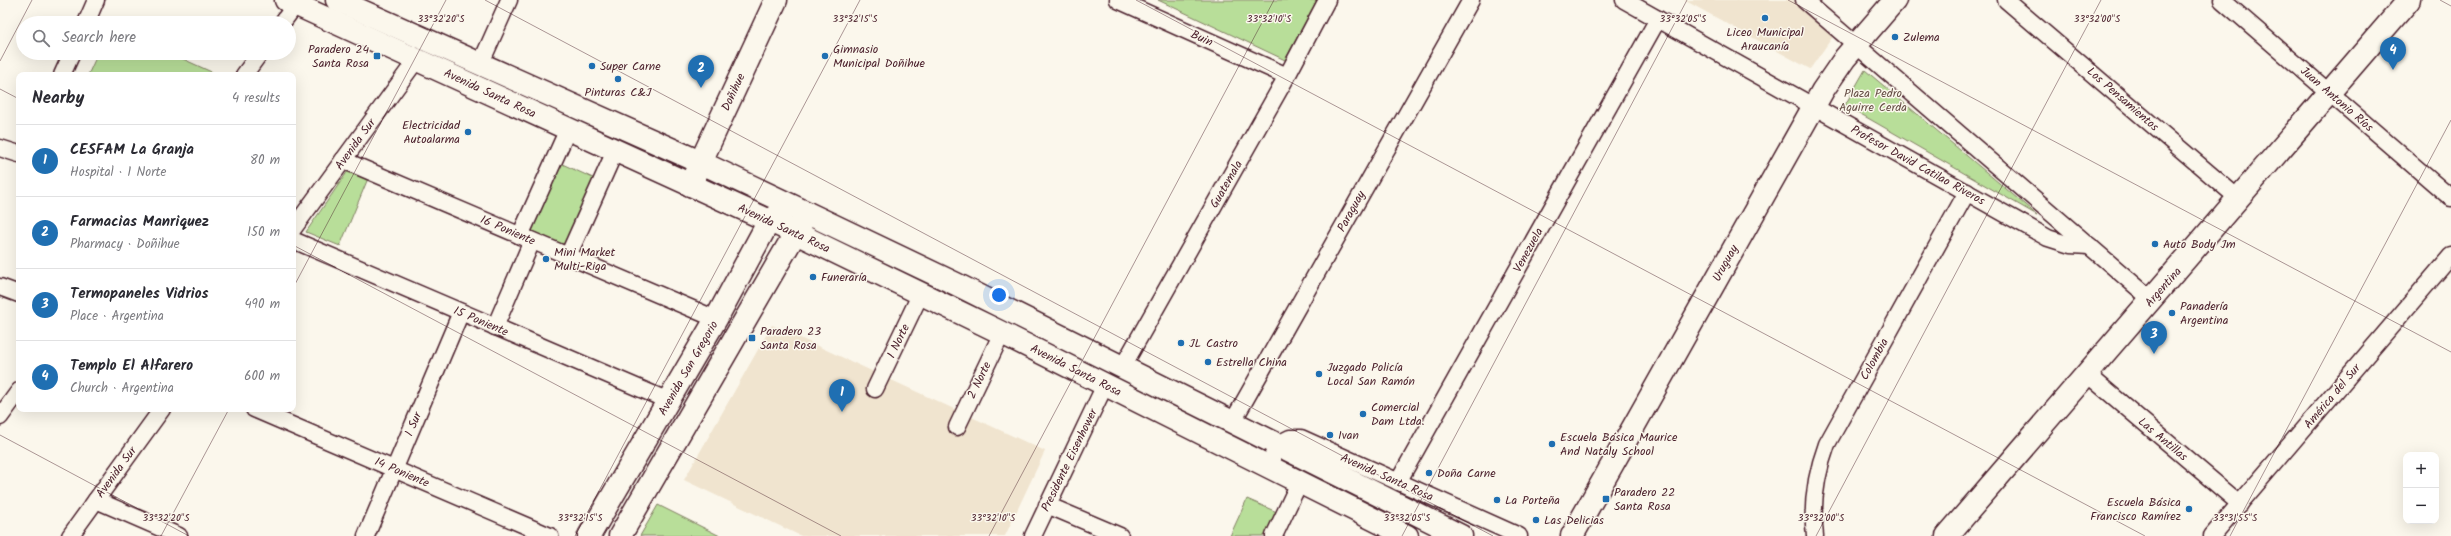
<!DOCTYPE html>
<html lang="en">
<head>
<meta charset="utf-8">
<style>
  :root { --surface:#fff; --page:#f2f2f3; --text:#2b2b33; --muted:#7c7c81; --line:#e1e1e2; --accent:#1f6fb2 }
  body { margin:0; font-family:Kalam,sans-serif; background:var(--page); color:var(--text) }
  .controls { position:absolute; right:12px; bottom:12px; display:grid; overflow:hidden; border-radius:8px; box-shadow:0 4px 16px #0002 }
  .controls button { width:36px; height:36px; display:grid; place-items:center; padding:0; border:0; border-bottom:1px solid var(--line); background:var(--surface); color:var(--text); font:20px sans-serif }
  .you { position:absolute; left:999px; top:295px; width:14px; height:14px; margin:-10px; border:3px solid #fff; border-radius:50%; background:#1a73e8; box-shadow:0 0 0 6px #1a73e833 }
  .badge { display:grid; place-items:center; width:26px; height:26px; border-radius:50%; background:var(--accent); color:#fff; font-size:13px; font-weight:700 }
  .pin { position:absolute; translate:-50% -33px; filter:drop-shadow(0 1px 2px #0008) }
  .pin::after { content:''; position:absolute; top:21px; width:14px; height:12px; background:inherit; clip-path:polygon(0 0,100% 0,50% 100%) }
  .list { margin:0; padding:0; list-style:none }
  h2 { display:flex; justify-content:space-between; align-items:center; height:52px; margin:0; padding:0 16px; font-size:17px }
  h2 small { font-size:13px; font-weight:400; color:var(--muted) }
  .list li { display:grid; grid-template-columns:26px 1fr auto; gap:12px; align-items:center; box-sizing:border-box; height:72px; padding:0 16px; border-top:1px solid var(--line) }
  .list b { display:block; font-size:15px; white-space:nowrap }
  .list p { margin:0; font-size:13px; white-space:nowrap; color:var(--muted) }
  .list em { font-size:13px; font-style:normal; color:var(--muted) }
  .icon { flex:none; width:22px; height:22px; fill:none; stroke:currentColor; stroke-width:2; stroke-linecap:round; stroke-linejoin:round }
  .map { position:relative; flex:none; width:2451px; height:536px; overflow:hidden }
  .search { position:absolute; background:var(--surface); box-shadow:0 4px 16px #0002; left:16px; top:16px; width:280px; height:44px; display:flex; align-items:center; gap:10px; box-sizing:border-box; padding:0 14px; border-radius:22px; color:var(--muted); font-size:15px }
  .panel { position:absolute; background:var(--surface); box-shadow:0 4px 16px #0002; left:16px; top:72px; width:280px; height:340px; border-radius:8px }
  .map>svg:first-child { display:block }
</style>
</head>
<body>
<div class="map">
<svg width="2451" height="536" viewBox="0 0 2451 536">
  <rect width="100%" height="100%" fill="#fbf7ec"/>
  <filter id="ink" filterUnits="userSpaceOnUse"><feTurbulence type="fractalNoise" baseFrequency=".025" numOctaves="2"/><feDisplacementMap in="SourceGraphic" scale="8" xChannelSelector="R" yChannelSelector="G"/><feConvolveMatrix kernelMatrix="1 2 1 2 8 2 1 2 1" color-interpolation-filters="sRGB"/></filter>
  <g filter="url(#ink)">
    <g fill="#f0e4cf">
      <polygon points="1684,0 1793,0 1834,35 1810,69"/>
      <polygon points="772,325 1045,451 1005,536 801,536 684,480"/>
    </g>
    <g fill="#b8de99" stroke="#817e62">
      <polygon points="1158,0 1317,0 1285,60"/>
      <polygon points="98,53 170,53 218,75 88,75"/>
      <polygon points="1865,70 2037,215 1845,105"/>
      <polygon points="560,163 606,184 576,251 530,231"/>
      <polygon points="350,168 369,176 340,246 306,232"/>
      <polygon points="1247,499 1279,513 1268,536 1230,536"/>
      <polygon points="658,505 720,536 640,536"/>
    </g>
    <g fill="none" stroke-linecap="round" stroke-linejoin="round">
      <defs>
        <g id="street">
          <polyline points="1118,0 1287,76"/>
          <polyline points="1624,0 2048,238 2070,245 2090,246"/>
          <polyline points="1804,0 2152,300"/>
          <polyline points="2006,0 2239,199"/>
          <polyline points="2222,0 2451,198"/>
          <polyline points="86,23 96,0"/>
          <polyline points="282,23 296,4"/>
          <polyline points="480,65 509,0"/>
          <polyline points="62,75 72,53"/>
          <polyline points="244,75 260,53"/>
          <polyline points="0,148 19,154"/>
          <polyline points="343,160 716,319"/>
          <polyline points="293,229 417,59"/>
          <polyline points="520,236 568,129"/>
          <polyline points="293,240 669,401"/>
          <polyline points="568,256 615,151"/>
          <polyline points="0,287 19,294"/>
          <polyline points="495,327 532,241"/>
          <polyline points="1122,368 1287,76 1327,0"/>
          <polyline points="2087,374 2240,504"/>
          <polyline points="875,389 921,293"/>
          <polyline points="254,409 550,536"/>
          <polyline points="0,417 19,391"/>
          <polyline points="1232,423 1471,0"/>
          <polyline points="957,427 1002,333"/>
          <polyline points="1275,471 1272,458 1276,445 1290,438 1301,438 1519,536"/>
          <polyline points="1398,482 1658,19"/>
          <polyline points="96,500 179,536"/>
          <polyline points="1047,505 1120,536"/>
          <polyline points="70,536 162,409"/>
          <polyline points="366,536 461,312"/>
          <polyline points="1033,536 1105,385"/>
          <polyline points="1274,536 1299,483"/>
          <path d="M1815 536C1811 504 1816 474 1827 444L1967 192"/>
          <polyline points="2212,536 2451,256"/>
        </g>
        <g id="secondary">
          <polyline points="690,185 776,0"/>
          <polyline points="589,536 716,319 769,221 791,206"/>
          <polyline points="620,536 807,213"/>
          <polyline points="1572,536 1823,90 1845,58 1895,0"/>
          <polyline points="1947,536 2409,0"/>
        </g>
        <g id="primary">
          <polyline points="286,0 796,233 1002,333 1407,536"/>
          <polyline points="337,0 700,162 822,220 956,284 1461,536"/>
        </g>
      </defs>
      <use href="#street" stroke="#4a1f2b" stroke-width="19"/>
      <use href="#secondary" stroke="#4a1f2b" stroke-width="25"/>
      <use href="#primary" stroke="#4a1f2b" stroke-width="25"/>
      <use href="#street" stroke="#fbf7ec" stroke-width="16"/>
      <use href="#secondary" stroke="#fbf7ec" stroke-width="22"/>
      <use href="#primary" stroke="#fbf7ec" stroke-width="22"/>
    </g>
  </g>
  <path fill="none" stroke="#4a1f2b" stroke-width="1" stroke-opacity="0.45" d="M485 0 1493 536M1136 0 2145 536M1788 0 2451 352M2440 0 2451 6M0 61 32 0M0 89 19 99M293 245 841 536M293 288 446 0M0 435 189 536M161 536 229 409M575 536 860 0M989 536 1274 0M1402 536 1687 0M1816 536 2101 0M2230 536 2451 120"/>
  <g fill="#1f6fb2" stroke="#fbf7ec" stroke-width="1.5">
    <circle cx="1765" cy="18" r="4"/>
    <circle cx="1895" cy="37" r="4"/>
    <rect x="373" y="52" width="8" height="8" rx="2"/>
    <circle cx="825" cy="56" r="4"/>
    <circle cx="592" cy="66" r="4"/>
    <circle cx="618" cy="79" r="4"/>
    <circle cx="468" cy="132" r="4"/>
    <circle cx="2155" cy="244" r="4"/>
    <circle cx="546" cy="259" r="4"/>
    <circle cx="813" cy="277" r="4"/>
    <circle cx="2172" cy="313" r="4"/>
    <rect x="748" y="334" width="8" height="8" rx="2"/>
    <circle cx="1181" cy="343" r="4"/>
    <circle cx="1208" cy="362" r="4"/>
    <circle cx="1319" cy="374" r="4"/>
    <circle cx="1363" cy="414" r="4"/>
    <circle cx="1330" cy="435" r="4"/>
    <circle cx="1552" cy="444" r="4"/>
    <circle cx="1429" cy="473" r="4"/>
    <rect x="1602" y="495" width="8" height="8" rx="2"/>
    <circle cx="1497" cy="500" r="4"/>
    <circle cx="2189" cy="509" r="4"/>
    <circle cx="1536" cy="520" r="4"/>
  </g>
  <g text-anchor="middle" stroke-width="3" stroke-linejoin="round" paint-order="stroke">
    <g font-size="12" fill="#4a1f2b" stroke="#fbf7ec" text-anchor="start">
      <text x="1765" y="36" text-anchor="middle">Liceo Municipal<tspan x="1765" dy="14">Araucanía</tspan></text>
      <text x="1903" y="41">Zulema</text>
      <text x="369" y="53" text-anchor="end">Paradero 24<tspan x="369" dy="14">Santa Rosa</tspan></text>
      <text x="833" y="53">Gimnasio<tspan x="833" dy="14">Municipal Doñihue</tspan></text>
      <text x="600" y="70">Super Carne</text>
      <text x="618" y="96" text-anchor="middle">Pinturas C&amp;J</text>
      <text x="460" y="129" text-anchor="end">Electricidad<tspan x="460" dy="14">Autoalarma</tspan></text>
      <text x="2163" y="248">Auto Body Jm</text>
      <text x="554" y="256">Mini Market<tspan x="554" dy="14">Multi-Riga</tspan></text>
      <text x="821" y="281">Funeraría</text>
      <text x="2180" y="310">Panadería<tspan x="2180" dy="14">Argentina</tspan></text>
      <text x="760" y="335">Paradero 23<tspan x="760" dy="14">Santa Rosa</tspan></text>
      <text x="1189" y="347">JL Castro</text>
      <text x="1216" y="366">Estrella China</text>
      <text x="1327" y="371">Juzgado Policía<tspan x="1327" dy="14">Local San Ramón</tspan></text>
      <text x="1371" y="411">Comercial<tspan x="1371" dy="14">Dam Ltda.</tspan></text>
      <text x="1338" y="439">Ivan</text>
      <text x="1560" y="441">Escuela Básica Maurice<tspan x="1560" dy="14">And Nataly School</tspan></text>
      <text x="1437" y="477">Doña Carne</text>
      <text x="1614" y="496">Paradero 22<tspan x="1614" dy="14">Santa Rosa</tspan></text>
      <text x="1505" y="504">La Porteña</text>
      <text x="2181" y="506" text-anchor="end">Escuela Básica<tspan x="2181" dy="14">Francisco Ramírez</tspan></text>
      <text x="1544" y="524">Las Delicias</text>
    </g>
    <g font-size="12" fill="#4a1f2b" stroke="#fbf7ec">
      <text transform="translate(1202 38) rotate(24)" y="4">Buin</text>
      <text transform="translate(733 92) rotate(-65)" y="4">Doñihue</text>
      <text transform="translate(490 93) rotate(25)" y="4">Avenida Santa Rosa</text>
      <text transform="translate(2123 99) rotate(41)" y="4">Los Pensamientos</text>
      <text transform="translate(2337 99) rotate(41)" y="4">Juan Antonio Ríos</text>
      <text transform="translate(355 144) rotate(-54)" y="4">Avenida Sur</text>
      <text transform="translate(1918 165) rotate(29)" y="4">Profesor David Catilao Riveros</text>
      <text transform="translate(1226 184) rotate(-60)" y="4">Guatemala</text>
      <text transform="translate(1351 211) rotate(-61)" y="4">Paraguay</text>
      <text transform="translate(784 228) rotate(25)" y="4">Avenida Santa Rosa</text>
      <text transform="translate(508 230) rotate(23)" y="4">16 Poniente</text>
      <text transform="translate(1528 250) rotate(-61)" y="4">Venezuela</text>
      <text transform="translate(1725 263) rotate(-61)" y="4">Uruguay</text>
      <text transform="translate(2163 287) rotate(-49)" y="4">Argentina</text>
      <text transform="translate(481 321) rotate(23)" y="4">15 Poniente</text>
      <text transform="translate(898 341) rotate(-64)" y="4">1 Norte</text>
      <text transform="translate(1874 359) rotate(-61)" y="4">Colombia</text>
      <text transform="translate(688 368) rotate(-60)" y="4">Avenida San Gregorio</text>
      <text transform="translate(1076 370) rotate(27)" y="4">Avenida Santa Rosa</text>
      <text transform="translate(979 380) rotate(-64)" y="4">2 Norte</text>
      <text transform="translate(2332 396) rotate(-50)" y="4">América del Sur</text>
      <text transform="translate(413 424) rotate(-67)" y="4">1 Sur</text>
      <text transform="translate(2163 439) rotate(40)" y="4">Las Antillas</text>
      <text transform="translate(1069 460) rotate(-64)" y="4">Presidente Eisenhower</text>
      <text transform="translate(116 472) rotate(-54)" y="4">Avenida Sur</text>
      <text transform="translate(402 472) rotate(23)" y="4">14 Poniente</text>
      <text transform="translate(1387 477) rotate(24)" y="4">Avenida Santa Rosa</text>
    </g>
    <g font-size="12" fill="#664f46" stroke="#fbf7ec">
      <text x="1873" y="97">Plaza Pedro<tspan x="1873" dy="14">Aguirre Cerda</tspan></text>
    </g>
  </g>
  <g font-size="10" text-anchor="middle" fill="#4a1f2b" stroke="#fbf7ec" stroke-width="3" stroke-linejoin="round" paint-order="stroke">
    <text x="441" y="22">33°32'20"S</text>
    <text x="855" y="22">33°32'15"S</text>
    <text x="1269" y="22">33°32'10"S</text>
    <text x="1683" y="22">33°32'05"S</text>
    <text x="2097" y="22">33°32'00"S</text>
    <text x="166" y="521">33°32'20"S</text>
    <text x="580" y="521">33°32'15"S</text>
    <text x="993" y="521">33°32'10"S</text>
    <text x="1407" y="521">33°32'05"S</text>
    <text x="1821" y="521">33°32'00"S</text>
    <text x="2235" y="521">33°31'55"S</text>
  </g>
</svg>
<div class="controls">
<button>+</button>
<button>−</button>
</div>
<div class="you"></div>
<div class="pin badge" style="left:842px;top:412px">1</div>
<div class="pin badge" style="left:701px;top:88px">2</div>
<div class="pin badge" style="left:2154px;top:354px">3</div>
<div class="pin badge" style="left:2393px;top:70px">4</div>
<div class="search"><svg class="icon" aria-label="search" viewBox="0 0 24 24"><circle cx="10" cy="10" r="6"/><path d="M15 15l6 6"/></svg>Search here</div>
<section class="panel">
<h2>Nearby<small>4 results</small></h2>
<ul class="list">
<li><span class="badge">1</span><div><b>CESFAM La Granja</b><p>Hospital · 1 Norte</p></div><em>80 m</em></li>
<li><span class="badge">2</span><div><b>Farmacias Manriquez</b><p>Pharmacy · Doñihue</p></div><em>150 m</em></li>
<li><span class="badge">3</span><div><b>Termopaneles Vidrios</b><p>Place · Argentina</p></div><em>490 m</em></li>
<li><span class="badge">4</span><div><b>Templo El Alfarero</b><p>Church · Argentina</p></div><em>600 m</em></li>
</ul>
</section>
</div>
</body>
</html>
